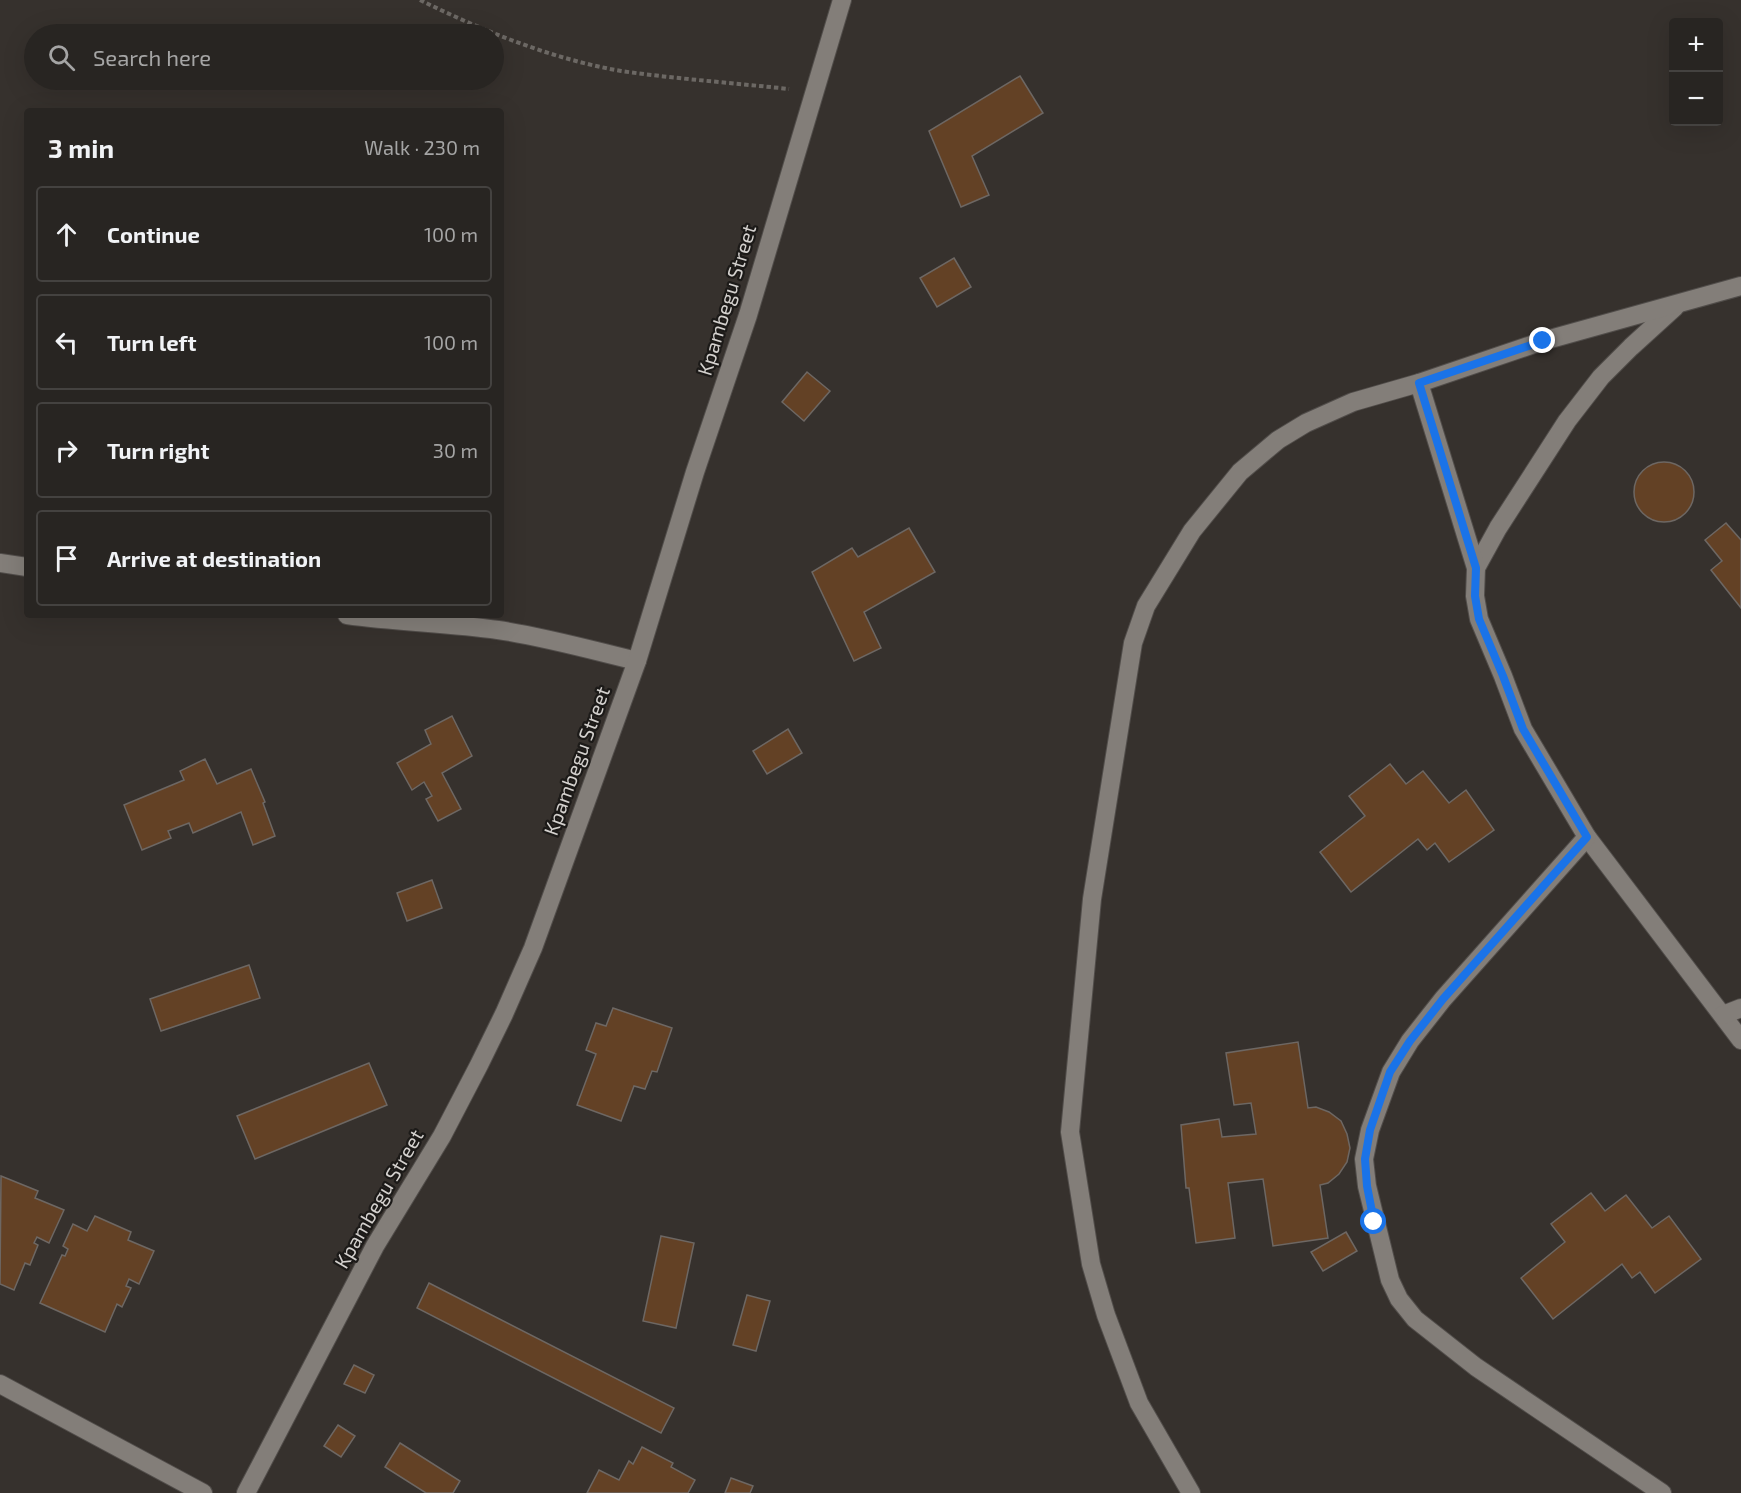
<!DOCTYPE html>
<html lang="en">
<head>
<meta charset="utf-8">
<style>
  :root { --surface:#282522; --page:#302d2a; --text:#f1f3f6; --muted:#a5a5a5; --line:#444240 }
  body { margin:0; font-family:"Exo 2",sans-serif; background:var(--page); color:var(--text) }
  .controls { position:absolute; right:18px; top:18px; display:grid; overflow:hidden; border-radius:6px; box-shadow:0 6px 24px #0002 }
  .controls button { width:54px; height:54px; display:grid; place-items:center; padding:0; border:0; border-bottom:2px solid var(--line); background:var(--surface); color:var(--text); font:30px sans-serif }
  .stop { position:absolute; width:18px; height:18px; margin:-14px; border:4px solid #1a73e8; border-radius:50%; background:#fff }
  .stop.end { background:#1a73e8; border-color:#fff; box-shadow:0 2px 6px #0008 }
  .list { margin:0; padding:0; list-style:none }
  h2 { display:flex; justify-content:space-between; align-items:center; height:78px; margin:0; padding:0 24px; font-size:26px }
  h2 small { font-size:20px; font-weight:400; color:var(--muted) }
  .list li { display:grid; grid-template-columns:39px 1fr auto; gap:18px; align-items:center; box-sizing:border-box; height:96px; margin:0 12px 12px; padding:0 12px; border:2px solid var(--line); border-radius:6px }
  .list b { display:block; font-size:22px; white-space:nowrap }
  .list em { font-size:20px; font-style:normal; color:var(--muted) }
  .icon { flex:none; width:33px; height:33px; fill:none; stroke:currentColor; stroke-width:2; stroke-linecap:round; stroke-linejoin:round }
  .map { position:relative; flex:none; width:1741px; height:1493px; overflow:hidden }
  .search { position:absolute; background:var(--surface); box-shadow:0 6px 24px #0002; left:24px; top:24px; width:480px; height:66px; display:flex; align-items:center; gap:15px; box-sizing:border-box; padding:0 21px; border-radius:33px; color:var(--muted); font-size:22px }
  .panel { position:absolute; background:var(--surface); box-shadow:0 6px 24px #0002; left:24px; top:108px; width:480px; height:510px; border-radius:6px }
  .map>svg:first-child { display:block }
</style>
</head>
<body>
<div class="map">
<svg width="1741" height="1493" viewBox="0 0 1741 1493">
  <rect width="100%" height="100%" fill="#36312d"/>
  <g fill="#634125" stroke="#6d6763" stroke-width="1.5">
    <polygon points="1020,76 1043,113 972,156 989,195 961,207 929,131"/>
    <polygon points="954,258 971,287 937,307 920,278"/>
    <polygon points="807,372 830,391 804,421 782,402"/>
    <circle cx="1664" cy="492" r="30"/>
    <polygon points="1726,523 1741,540 1741,608 1711,570 1722,561 1705,540"/>
    <polygon points="909,528 935,572 864,612 881,648 854,661 812,572 852,548 858,557"/>
    <polygon points="452,716 472,756 442,773 461,809 438,821 426,799 432,796 424,782 412,790 397,763 431,744 425,730"/>
    <polygon points="788,729 802,753 767,774 753,751"/>
    <polygon points="205,759 217,784 251,769 265,802 263,803 275,836 253,845 241,812 193,833 189,823 168,831 171,838 142,850 124,805 184,780 180,771"/>
    <polygon points="1390,764 1406,784 1423,771 1449,803 1466,790 1494,830 1449,862 1435,843 1427,850 1418,839 1351,892 1320,852 1365,816 1349,796"/>
    <polygon points="432,880 442,908 407,921 397,893"/>
    <polygon points="249,965 260,998 161,1031 150,999"/>
    <polygon points="613,1008 672,1028 657,1072 652,1071 645,1089 634,1086 621,1121 577,1105 596,1054 586,1050 596,1023 606,1026"/>
    <polygon points="1298,1042 1308,1108 1316,1107 1329,1112 1341,1121 1347,1134 1350,1148 1347,1162 1339,1174 1328,1183 1320,1185 1328,1238 1273,1246 1263,1179 1228,1183 1235,1238 1196,1243 1189,1188 1186,1188 1181,1125 1219,1119 1222,1137 1256,1134 1251,1103 1234,1105 1226,1053"/>
    <polygon points="369,1063 387,1105 255,1159 237,1116"/>
    <polygon points="1,1176 38,1191 35,1198 64,1210 49,1243 37,1237 34,1243 38,1245 30,1265 25,1263 14,1290 0,1284"/>
    <polygon points="1591,1193 1605,1211 1626,1195 1652,1228 1669,1216 1701,1259 1655,1293 1640,1272 1632,1278 1622,1264 1553,1319 1521,1278 1565,1242 1551,1224"/>
    <polygon points="95,1216 131,1232 128,1240 154,1251 139,1284 129,1279 126,1286 131,1288 122,1307 117,1304 105,1332 40,1303 62,1255 65,1256 68,1249 63,1246 73,1224 87,1231"/>
    <polygon points="1346,1232 1357,1251 1323,1271 1311,1252"/>
    <polygon points="661,1236 694,1243 676,1328 643,1321"/>
    <polygon points="429,1283 674,1408 661,1433 417,1308"/>
    <polygon points="747,1295 770,1301 756,1351 733,1345"/>
    <polygon points="354,1365 374,1375 365,1393 344,1384"/>
    <polygon points="338,1425 355,1436 341,1457 324,1446"/>
    <polygon points="400,1443 460,1481 453,1493 426,1493 385,1467"/>
    <polygon points="642,1447 673,1463 671,1467 695,1480 688,1493 587,1493 599,1470 619,1480 629,1461 633,1464"/>
    <polygon points="731,1478 753,1486 750,1493 725,1493"/>
  </g>
  <g fill="none" stroke-linecap="round" stroke-linejoin="round">
    <defs>
      <g id="minor">
        <polyline points="1675,307 1631,347 1601,377 1567,421 1498,528 1476,568 1475,596 1479,619 1503,676 1523,729 1587,837 1741,1040"/>
        <polyline points="1419,383 1476,568"/>
        <polyline points="0,563 27,567"/>
        <path d="M347 615C397 622 448 623 498 630 545 637 591 650 637 661"/>
        <polyline points="1587,837 1443,999 1410,1041 1391,1072 1370,1130 1364,1159 1367,1186 1390,1280 1399,1299 1415,1319 1476,1367 1662,1493"/>
        <polyline points="1723,1015 1741,1008"/>
        <polyline points="0,1384 203,1493"/>
        <polyline points="246,1493 375,1246 442,1136 479,1065 504,1014 533,948 637,661 695,472 748,315 842,0"/>
        <polyline points="1191,1493 1139,1403 1106,1315 1091,1264 1070,1132 1092,899 1133,643 1146,606 1192,531 1240,472 1278,440 1306,423 1353,402 1419,383 1543,341 1741,286"/>
      </g>
    </defs>
    <use href="#minor" stroke="#514d4a" stroke-width="20"/>
    <path stroke="#6c6864" stroke-width="4" stroke-dasharray="4.5 3" stroke-linecap="butt" d="M420 0C483 31 552 59 621 71 677 79 734 83 789 89"/>
    <use href="#minor" stroke="#837e79" stroke-width="18"/>
  </g>
  <g fill="none" stroke-linecap="round" stroke-linejoin="round">
    <polyline stroke="#1a73e8" stroke-width="8" points="1374,1222 1367,1186 1365,1159 1370,1130 1390,1072 1410,1041 1443,999 1587,837 1523,729 1503,676 1479,619 1475,596 1476,568 1419,383 1543,341"/>
  </g>
  <g text-anchor="middle" stroke-width="4.5" stroke-linejoin="round" paint-order="stroke">
    <g font-size="20" fill="#d4d1ce" stroke="#1c1a18">
      <text transform="translate(727 300) rotate(-73)" y="7">Kpambegu Street</text>
      <text transform="translate(577 761) rotate(-70)" y="7">Kpambegu Street</text>
      <text transform="translate(379 1199) rotate(-60)" y="7">Kpambegu Street</text>
    </g>
  </g>
</svg>
<div class="controls">
<button>+</button>
<button>−</button>
</div>
<div class="stop" style="left:1374px;top:1222px"></div>
<div class="stop end" style="left:1543px;top:341px"></div>
<div class="search"><svg class="icon" aria-label="search" viewBox="0 0 24 24"><circle cx="10" cy="10" r="6"/><path d="M15 15l6 6"/></svg>Search here</div>
<section class="panel">
<h2>3 min<small>Walk · 230 m</small></h2>
<ul class="list">
<li><svg class="icon" aria-label="ahead" viewBox="0 0 24 24"><path d="M12 20V5M6 11l6-6 6 6"/></svg><div><b>Continue</b></div><em>100 m</em></li>
<li><svg class="icon" aria-label="left" viewBox="0 0 24 24"><path d="M17 20v-9H6M10 6l-5 5 5 5"/></svg><div><b>Turn left</b></div><em>100 m</em></li>
<li><svg class="icon" aria-label="right" viewBox="0 0 24 24"><path d="M7 20v-9h11M14 6l5 5-5 5"/></svg><div><b>Turn right</b></div><em>30 m</em></li>
<li><svg class="icon" aria-label="arrive" viewBox="0 0 24 24"><path d="M6 21V4h12l-3 4 3 4H6"/></svg><div><b>Arrive at destination</b></div></li>
</ul>
</section>
</div>
</body>
</html>
